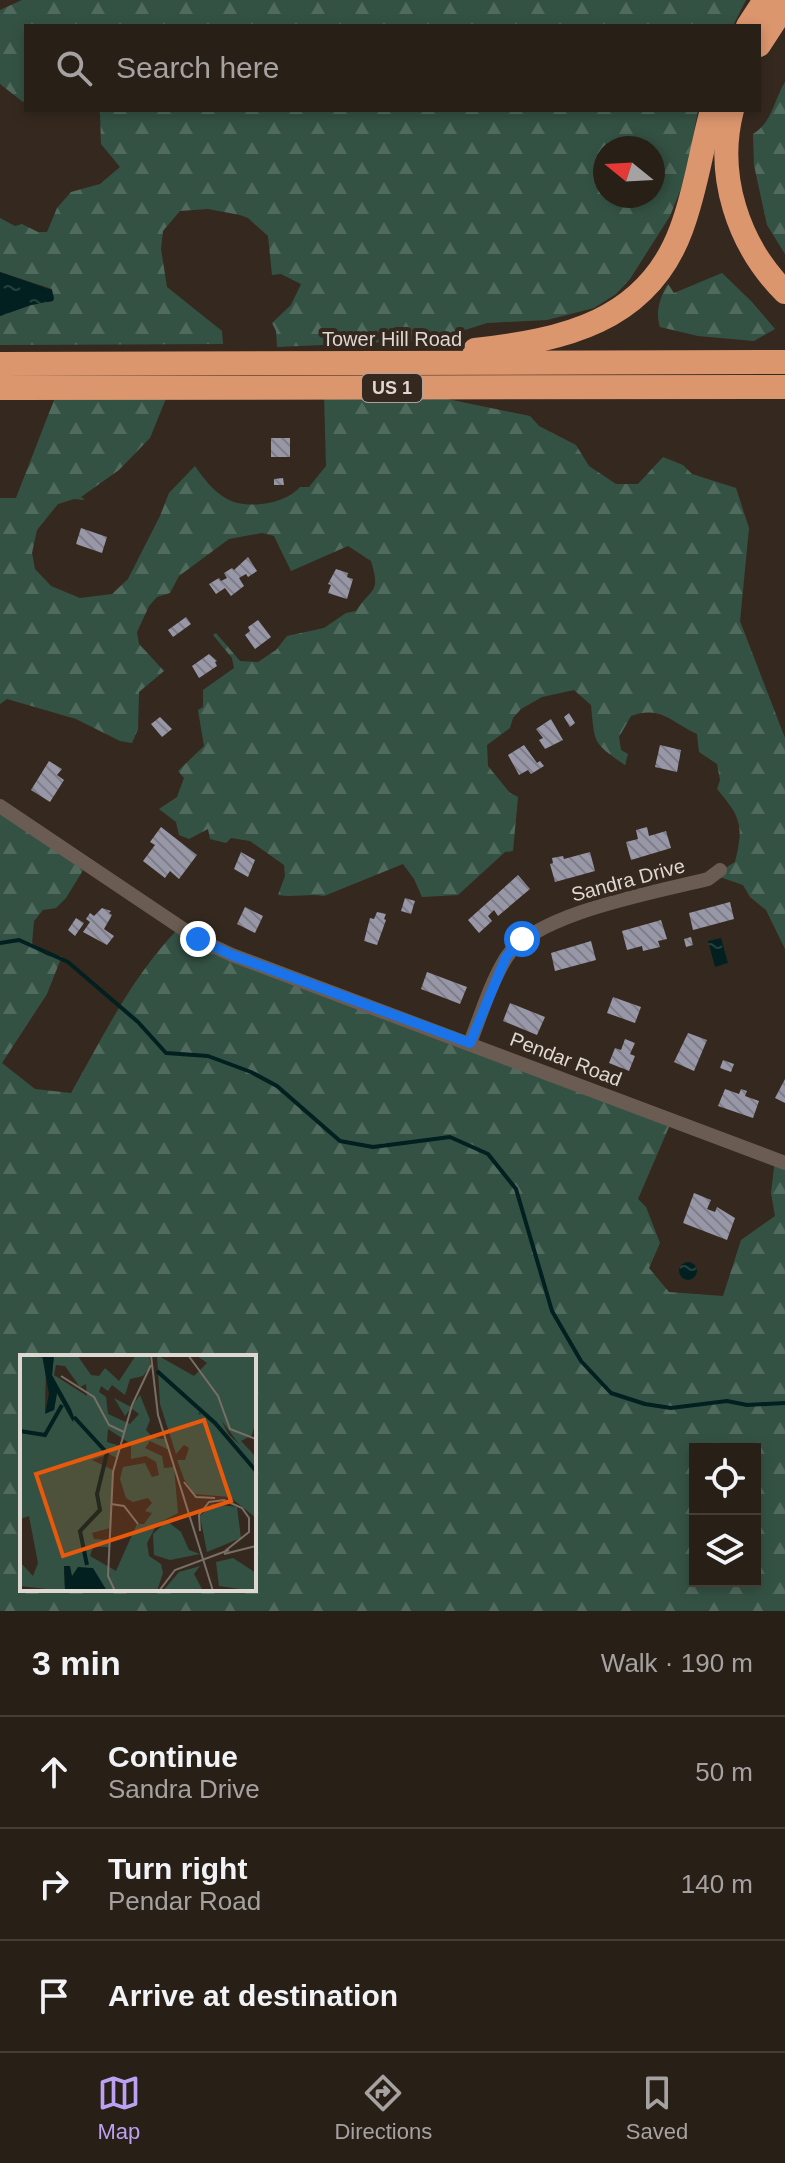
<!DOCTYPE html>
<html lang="en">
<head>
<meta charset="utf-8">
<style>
  :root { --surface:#281f17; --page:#342c24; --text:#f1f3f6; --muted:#a5a2a1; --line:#443d36; --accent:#bca0f2 }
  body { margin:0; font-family:Helvetica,sans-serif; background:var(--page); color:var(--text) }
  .controls { position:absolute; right:24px; bottom:24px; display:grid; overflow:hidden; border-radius:0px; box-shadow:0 4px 12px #0003 }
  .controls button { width:72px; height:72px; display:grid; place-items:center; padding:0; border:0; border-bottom:2px solid var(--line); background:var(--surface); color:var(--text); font:40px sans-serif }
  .compass { position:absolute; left:593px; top:136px; width:72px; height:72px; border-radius:50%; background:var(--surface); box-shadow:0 4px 12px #0003; rotate:288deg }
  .stop { position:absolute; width:24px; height:24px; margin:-18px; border:6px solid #1a73e8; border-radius:50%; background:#fff }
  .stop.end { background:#1a73e8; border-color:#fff; box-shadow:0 2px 8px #0008 }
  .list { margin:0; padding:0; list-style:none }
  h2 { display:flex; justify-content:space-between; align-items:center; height:104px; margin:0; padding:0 32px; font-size:34px }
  h2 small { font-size:26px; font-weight:400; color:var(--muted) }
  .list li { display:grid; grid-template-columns:52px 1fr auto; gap:24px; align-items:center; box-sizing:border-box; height:112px; padding:0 32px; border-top:2px solid var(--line) }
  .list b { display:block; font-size:30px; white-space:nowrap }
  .list p { margin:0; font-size:26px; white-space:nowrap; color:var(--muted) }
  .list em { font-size:26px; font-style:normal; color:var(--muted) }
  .icon { flex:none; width:44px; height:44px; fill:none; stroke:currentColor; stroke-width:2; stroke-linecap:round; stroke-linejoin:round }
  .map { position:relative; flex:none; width:785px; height:1611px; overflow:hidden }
  .search { position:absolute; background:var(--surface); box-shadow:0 4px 12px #0003; left:24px; right:24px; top:24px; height:88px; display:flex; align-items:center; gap:20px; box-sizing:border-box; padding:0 28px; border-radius:0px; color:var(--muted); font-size:30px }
  .sheet { height:440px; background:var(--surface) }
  nav { display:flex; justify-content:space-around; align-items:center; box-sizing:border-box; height:112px; border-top:2px solid var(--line); background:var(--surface); font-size:22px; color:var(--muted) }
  nav a { display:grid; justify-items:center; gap:4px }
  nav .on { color:var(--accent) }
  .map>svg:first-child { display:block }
</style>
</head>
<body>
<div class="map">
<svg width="785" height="1611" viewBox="0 0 785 1611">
  <defs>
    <pattern id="forest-firs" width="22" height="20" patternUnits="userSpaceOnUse" patternTransform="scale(2)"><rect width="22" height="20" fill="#345244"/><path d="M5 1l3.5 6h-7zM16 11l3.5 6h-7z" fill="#516a5e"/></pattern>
    <pattern id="water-ripples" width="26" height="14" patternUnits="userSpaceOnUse" patternTransform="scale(2)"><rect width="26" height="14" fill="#022020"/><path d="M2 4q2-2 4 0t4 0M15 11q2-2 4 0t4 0" fill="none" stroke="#26403f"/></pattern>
    <pattern id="building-back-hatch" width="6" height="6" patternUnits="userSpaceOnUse" patternTransform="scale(2)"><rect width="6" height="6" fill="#9897a7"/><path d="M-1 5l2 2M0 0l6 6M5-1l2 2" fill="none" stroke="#7e7d88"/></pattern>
  </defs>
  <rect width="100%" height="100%" fill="#35291f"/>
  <g fill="url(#forest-firs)" fill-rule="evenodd">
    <polygon points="22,0 746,0 733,26 26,26 26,100 23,102 0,84 0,10"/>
    <path d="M785 82V254L767 225 754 165 753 134C773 121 773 102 785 82Z"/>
    <path d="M97 110H698L686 176 670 216 630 279 616 294 594 308 547 320 487 323 462 331 456 339 277 347 276 331 272 323 291 305 301 284 281 274 272 275 268 236 248 218 240 215 208 209 180 211 163 231 161 249 167 287 222 331 223 344 0 345V316L31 305 52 301V289L0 272V218L15 226 22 224 38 232H47L57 208 71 192 100 184 120 167 101 144 100 113ZM605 148H653V196H605Z"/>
    <path d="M722 273 752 302 775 329 754 341 698 336 660 327C655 312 660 297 668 284L674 293Z"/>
    <path d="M324 393 428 395 530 416 539 426 576 445 589 466 616 484H638L663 457 683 465 692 474 736 488 749 528 740 621 785 738V949L766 910 750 897 743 885 714 875 735 862C744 826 741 817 717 789L720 780 717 764 699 752 697 734C671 722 661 705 631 716L619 737 621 750 628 754 625 765C592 742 595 744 591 705L574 690 542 697 521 709 513 718 510 728 487 745 488 766 510 793 518 797 513 851 505 852 458 895 422 897 414 879 403 864 324 896C308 893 294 898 278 895L285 876 284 865 250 841 231 838 226 843 210 839 208 829 189 839 179 835 176 822 159 809 177 797 184 778 178 771 204 746 198 710 203 707V690L234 668 232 658 213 635 216 633 240 661 258 662 276 650 287 636 324 628 346 613 356 611C372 587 381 594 371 561L348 546 291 571 274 536 262 533 229 539 179 576 170 593 157 597 149 606 137 632 139 644 164 671 139 692 138 729 132 743 120 741 76 719 7 699 0 704V498H16L56 395 167 396 150 438 119 470 81 497 85 500 74 499 58 504 37 530 32 553 35 569 51 586 80 598 112 594 128 579 160 516 169 493 195 466C203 478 214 492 227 499 246 510 286 504 300 487H309L326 466Z"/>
    <path d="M0 807 85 867 66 898 56 908 43 910 34 921 32 943C42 954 48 959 62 956L47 994 2 1063 35 1089 71 1093C104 1035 132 976 179 928L672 1120 638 1199 646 1207 660 1243 649 1268 669 1292 723 1296 741 1240 775 1216 771 1193 775 1159 785 1163V1611H0ZM22 1357H254V1589H22ZM695 1449H755V1581H695Z"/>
  </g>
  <g fill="url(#water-ripples)">
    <polygon points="0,272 52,290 54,298 53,301 31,305 0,316"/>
    <polygon points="721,938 728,963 715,967 708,941"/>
    <circle cx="688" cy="1271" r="9"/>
  </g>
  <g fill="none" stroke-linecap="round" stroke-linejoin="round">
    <polyline stroke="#022020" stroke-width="4" points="0,943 19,940 68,962 138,1022 166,1053 208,1056 251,1072 277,1086 340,1141 373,1147 450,1137 488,1154 516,1189 552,1311 581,1361 611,1393 645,1404 671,1408 727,1401 747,1405 785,1403"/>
  </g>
  <g fill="url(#building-back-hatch)">
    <rect x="271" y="438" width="19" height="19"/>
    <polygon points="283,478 284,485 274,485 274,479"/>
    <polygon points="81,528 107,537 102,553 76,544"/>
    <polygon points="248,557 257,571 248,577 246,574 239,578 244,586 231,596 225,588 216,594 209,584 219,578 221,581 227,578 224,573 232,568 234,570"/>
    <polygon points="336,569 348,573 347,577 353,579 347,599 328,593 331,585 328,584"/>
    <polygon points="186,617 191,624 173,637 168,630"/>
    <polygon points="258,620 271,637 255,649 245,635 250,631 248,627"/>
    <polygon points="209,654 217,661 215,662 217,666 199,678 192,666"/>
    <polygon points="569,713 575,723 570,727 564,717"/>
    <polygon points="160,717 172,729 162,737 151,724"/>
    <polygon points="551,719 563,740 545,749 539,740 543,738 536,729"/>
    <polygon points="524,745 537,763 540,761 544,766 531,774 528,770 519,775 508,755"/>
    <polygon points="660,745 681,750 677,772 655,767"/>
    <polygon points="49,761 62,769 57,775 64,780 50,802 31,790"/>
    <polygon points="161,827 197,855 179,879 170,871 165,878 143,861 155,845 150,842"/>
    <polygon points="647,827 649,836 666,831 671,848 631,860 626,842 638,839 636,830"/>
    <polygon points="241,852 255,860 248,877 234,869"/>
    <polygon points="590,852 595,871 555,882 550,864 553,863 552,858 563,856 564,859"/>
    <polygon points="518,875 530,889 498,916 494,910 488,916 492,921 479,933 468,920"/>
    <polygon points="405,898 415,901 411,914 401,911"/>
    <polygon points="730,902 734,919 693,930 689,913"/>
    <polygon points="245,907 263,916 255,933 237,924"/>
    <polygon points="102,908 111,911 109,913 112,915 104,929 114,936 107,945 83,932 90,922 86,919 90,913 94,916"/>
    <polygon points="377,912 386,914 384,919 386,920 377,945 364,941 370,918 374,919"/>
    <polygon points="76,918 84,923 75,936 68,930"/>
    <polygon points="661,920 667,939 658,941 660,947 643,951 642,946 627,950 622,931"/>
    <polygon points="691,937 693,945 686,947 684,939"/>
    <polygon points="591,941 596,960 555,971 551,953"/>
    <polygon points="427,972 467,987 460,1004 421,989"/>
    <polygon points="613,997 641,1007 635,1023 607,1013"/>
    <polygon points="510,1003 545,1017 537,1035 503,1021"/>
    <polygon points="688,1033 707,1040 694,1071 674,1062"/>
    <polygon points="625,1039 635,1043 630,1054 635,1056 629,1071 609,1063 615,1048 621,1050"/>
    <polygon points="723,1060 734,1064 731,1072 720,1068"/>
    <polygon points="785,1079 785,1103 775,1098"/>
    <polygon points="725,1089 739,1094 741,1089 747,1091 745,1096 759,1101 753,1118 718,1106"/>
    <polygon points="694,1193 711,1200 707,1209 715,1212 717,1207 735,1218 727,1240 683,1223"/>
  </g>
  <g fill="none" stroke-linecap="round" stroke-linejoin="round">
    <g stroke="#6a5c52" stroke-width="14">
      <polyline points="0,806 198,939 232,955 785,1163"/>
      <path d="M470 1043C481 1015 490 984 506 958 534 913 657 892 708 879L720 870"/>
    </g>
    <g stroke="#dc966e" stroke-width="24">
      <polyline points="748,26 765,0"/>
      <polyline points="759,45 785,5"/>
      <path d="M732 110C715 175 738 245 785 292"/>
      <path d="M475 350C563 340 647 322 681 230 696 191 701 150 712 110"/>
      <polyline points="0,364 785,362"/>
      <polyline points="0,388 785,387"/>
    </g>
  </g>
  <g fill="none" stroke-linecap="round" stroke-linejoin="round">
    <polyline stroke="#1a73e8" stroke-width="10" points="198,939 232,955 470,1043 506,957 522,939"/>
  </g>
  <g text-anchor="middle" stroke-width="8" stroke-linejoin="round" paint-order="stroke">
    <rect fill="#35291f" stroke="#aca39c" stroke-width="2" x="362" y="374" width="60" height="28" rx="6"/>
    <g font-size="18" font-weight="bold" fill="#dfd7d1">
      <text x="392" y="394">US 1</text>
    </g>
    <g font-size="20" fill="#dfd7d1" stroke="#35291f">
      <text x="392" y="346">Tower Hill Road</text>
      <text transform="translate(628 880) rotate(-15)" y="7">Sandra Drive</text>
      <text transform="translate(566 1059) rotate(21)" y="7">Pendar Road</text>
    </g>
  </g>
  <g transform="translate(20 1355)">
    <rect width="236" height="236" fill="#35291f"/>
    <path d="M0 0 26 3 25 57 34 55 37 38 52 66 32 20 34 0H57L71 20 79 21 85 13 99 26 116 0H129L131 11 123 21 110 24 105 40 92 30 88 36 81 31 79 37 86 42 88 59 110 69 119 59 111 53 105 61 94 43 111 52 120 40 130 65 126 75 133 83 145 84 149 95 130 86 125 93 142 101 144 113 154 112 158 158 137 169 127 188 129 201 141 209 143 218 137 236H87L75 220 52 221 44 211 45 236 0 231V207L13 221 18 208 9 161 0 164ZM36 10 45 11 60 32 66 29 67 41 34 20ZM88 74 111 89V104L126 101 136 107 139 120 132 122 125 108 103 112 100 124 106 143 113 147 128 143 132 148 125 156 132 158 124 169H117L96 216 70 201 73 192H89L90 185 74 184 72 178 90 173 93 115 72 105 89 99 97 103 100 91 87 87ZM137 0 174 21 187 8 176 0H236V64L232 80 221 86 236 102V108L235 110 201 65 185 56 178 58 236 115V163L210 142 174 139 164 124 157 105H165L169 93 164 90 156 99 140 49ZM192 149 217 152 221 183 187 197 180 161ZM147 166 161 177 169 195 180 199 150 205 134 200 133 179ZM213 203 236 218 234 236 199 231 196 207ZM180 211 174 219 183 236H143L159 217Z" fill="#345244" fill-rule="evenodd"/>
    <path d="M181 54 199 61 209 80 236 104 234 113 180 62Z" fill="#345244"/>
    <path d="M22 0H34L32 20 51 54 54 62 53 67 37 38 34 55 25 59 29 39ZM44 211H50L52 221 58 212 73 213 87 236H45Z" fill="#022020"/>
    <path fill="none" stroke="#022020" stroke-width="4" d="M137 16 195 68 236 116M54 62 87 98 77 139 80 155 60 176 67 210M0 76 25 80 42 50"/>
    <path fill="none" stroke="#796f66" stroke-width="2" d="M131 0 138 60 193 236M168 0 198 41 210 74 236 84M41 21 74 42 89 70 104 77M164 127 176 142 195 143M91 149 104 151 118 169M180 176 179 160 189 147 204 145 222 153 229 163V177L205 196M204 199 236 191M95 236 88 221 93 117 112 50 131 10M139 236 155 215 209 195"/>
    <path fill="#e8590c" fill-opacity="0.15" stroke="#e8590c" stroke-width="4" d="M184 65 211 146 43 201 16 119Z"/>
    <rect width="236" height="236" fill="none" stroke="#dfd7d1" stroke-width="4"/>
  </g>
</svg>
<div class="controls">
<button><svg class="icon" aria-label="locate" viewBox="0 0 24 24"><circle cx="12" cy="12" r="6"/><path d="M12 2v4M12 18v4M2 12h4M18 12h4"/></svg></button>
<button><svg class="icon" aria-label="layers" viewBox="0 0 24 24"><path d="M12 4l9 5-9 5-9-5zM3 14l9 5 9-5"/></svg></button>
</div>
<svg class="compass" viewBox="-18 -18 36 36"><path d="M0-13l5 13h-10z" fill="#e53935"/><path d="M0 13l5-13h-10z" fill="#a5a2a1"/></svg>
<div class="stop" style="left:522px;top:939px"></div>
<div class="stop end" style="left:198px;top:939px"></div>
<div class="search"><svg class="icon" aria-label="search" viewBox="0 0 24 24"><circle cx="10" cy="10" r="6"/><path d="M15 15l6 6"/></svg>Search here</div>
</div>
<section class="sheet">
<h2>3 min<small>Walk · 190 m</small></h2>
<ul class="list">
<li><svg class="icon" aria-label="ahead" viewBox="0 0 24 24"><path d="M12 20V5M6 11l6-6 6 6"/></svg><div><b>Continue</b><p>Sandra Drive</p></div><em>50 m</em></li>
<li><svg class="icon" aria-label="right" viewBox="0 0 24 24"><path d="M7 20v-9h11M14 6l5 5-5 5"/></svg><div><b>Turn right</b><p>Pendar Road</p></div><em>140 m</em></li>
<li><svg class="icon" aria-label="arrive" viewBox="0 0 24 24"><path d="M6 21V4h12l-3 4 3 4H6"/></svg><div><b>Arrive at destination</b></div></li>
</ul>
</section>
<nav>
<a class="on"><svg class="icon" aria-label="map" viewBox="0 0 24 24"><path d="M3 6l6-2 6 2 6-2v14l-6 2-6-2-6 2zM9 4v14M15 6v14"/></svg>Map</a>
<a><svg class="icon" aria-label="directions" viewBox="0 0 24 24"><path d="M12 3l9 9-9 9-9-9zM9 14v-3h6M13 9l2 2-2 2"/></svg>Directions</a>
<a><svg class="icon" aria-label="saved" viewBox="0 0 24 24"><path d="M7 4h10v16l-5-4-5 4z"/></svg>Saved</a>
</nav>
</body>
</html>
